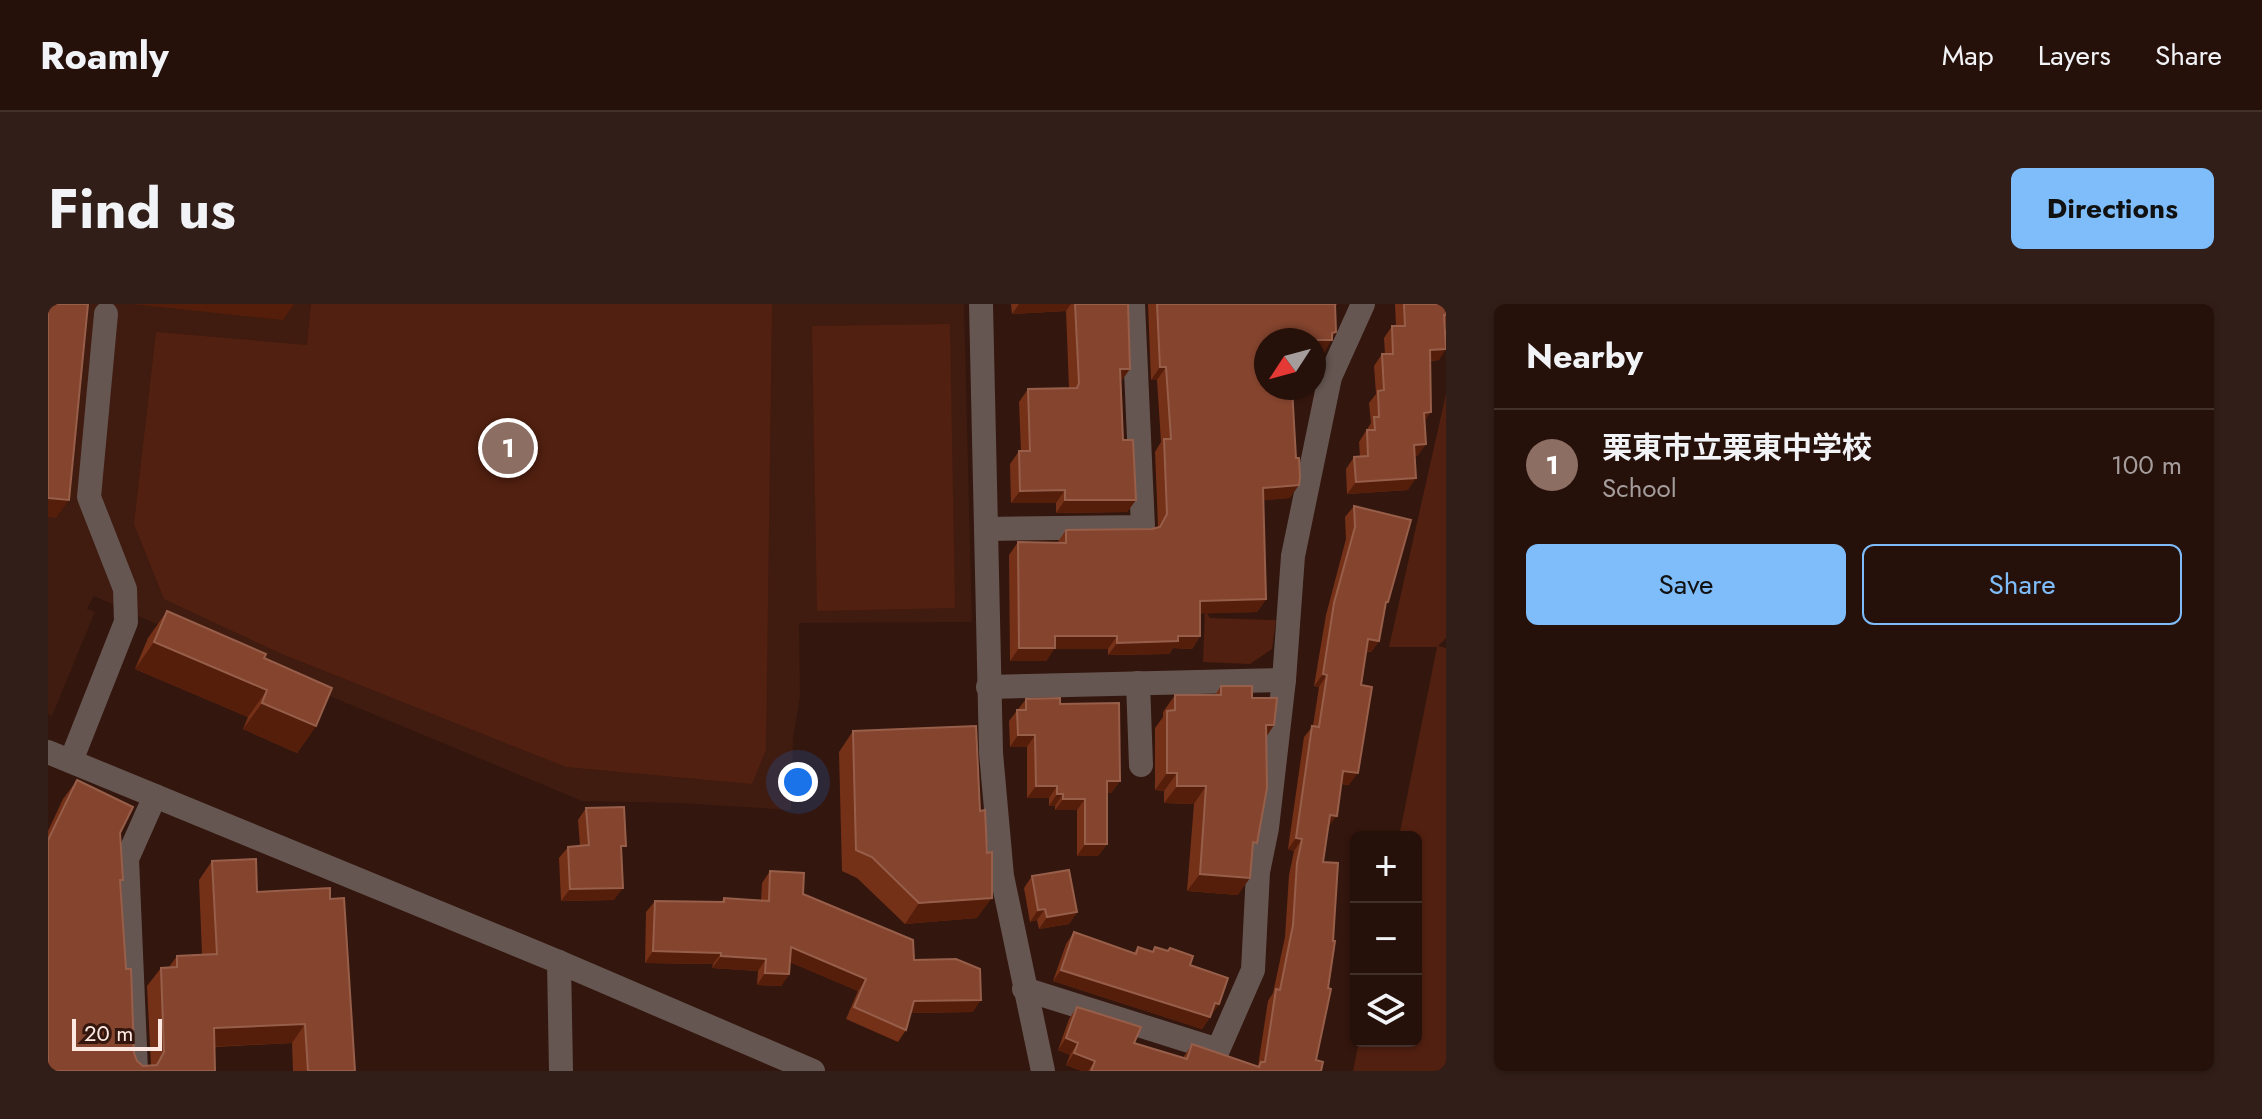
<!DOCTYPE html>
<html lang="en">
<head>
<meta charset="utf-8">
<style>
  :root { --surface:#26100a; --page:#321e18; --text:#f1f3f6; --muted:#a49d9c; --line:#42302b; --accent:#7ebdf9 }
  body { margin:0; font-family:Jost,"Noto Sans JP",sans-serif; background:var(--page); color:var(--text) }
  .controls { position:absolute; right:24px; bottom:24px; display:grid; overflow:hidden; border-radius:12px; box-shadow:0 2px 6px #0004 }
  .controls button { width:72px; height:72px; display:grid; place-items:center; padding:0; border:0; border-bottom:2px solid var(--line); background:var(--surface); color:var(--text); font:40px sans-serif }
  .compass { position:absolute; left:1206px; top:24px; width:72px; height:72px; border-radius:50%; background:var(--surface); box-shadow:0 2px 6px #0004; rotate:234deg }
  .scale { position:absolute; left:24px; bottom:20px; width:90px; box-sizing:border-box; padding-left:8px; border:4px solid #fde8e2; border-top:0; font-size:22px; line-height:28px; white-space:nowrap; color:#fde8e2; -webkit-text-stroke:6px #33160d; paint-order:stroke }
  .you { position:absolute; left:750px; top:478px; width:28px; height:28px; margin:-20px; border:6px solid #fff; border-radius:50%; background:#1a73e8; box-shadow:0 0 0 12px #1a73e833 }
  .badge { display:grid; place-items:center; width:52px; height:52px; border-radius:50%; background:var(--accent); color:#fff; font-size:26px; font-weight:700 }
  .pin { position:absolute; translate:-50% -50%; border:4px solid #fff; box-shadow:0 2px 8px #0006 }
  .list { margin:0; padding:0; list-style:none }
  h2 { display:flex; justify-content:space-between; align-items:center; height:104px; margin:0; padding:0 32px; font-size:34px }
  h2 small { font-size:26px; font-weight:400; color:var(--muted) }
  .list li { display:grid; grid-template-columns:52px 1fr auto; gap:24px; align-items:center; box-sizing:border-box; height:112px; padding:0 32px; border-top:2px solid var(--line) }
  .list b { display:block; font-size:30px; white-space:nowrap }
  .list p { margin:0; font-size:26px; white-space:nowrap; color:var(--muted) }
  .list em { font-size:26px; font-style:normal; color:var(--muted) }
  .actions { display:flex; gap:16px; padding:24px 32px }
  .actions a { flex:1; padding:18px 0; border:2px solid var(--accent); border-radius:12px; text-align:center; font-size:28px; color:var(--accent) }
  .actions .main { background:var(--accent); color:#111 }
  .icon { flex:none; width:44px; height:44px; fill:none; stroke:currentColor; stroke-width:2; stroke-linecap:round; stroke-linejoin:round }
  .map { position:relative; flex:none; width:1398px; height:767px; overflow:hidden; border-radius:12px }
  header { display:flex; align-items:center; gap:48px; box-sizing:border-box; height:112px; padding:0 40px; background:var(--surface); border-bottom:2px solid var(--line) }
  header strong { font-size:38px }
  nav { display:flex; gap:44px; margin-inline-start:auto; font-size:28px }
  .intro { display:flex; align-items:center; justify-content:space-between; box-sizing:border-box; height:192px; padding:0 48px }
  h1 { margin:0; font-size:56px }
  .button { padding:20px 36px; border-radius:12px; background:var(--accent); color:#111; font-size:28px; font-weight:700 }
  main { display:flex; gap:48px; padding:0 48px }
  aside { flex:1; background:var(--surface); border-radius:12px; box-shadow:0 2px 6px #0004 }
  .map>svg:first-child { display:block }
</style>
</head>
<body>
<header>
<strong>Roamly</strong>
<nav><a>Map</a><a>Layers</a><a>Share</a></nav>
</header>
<div class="intro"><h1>Find us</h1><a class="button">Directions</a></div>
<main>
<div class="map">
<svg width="1398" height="767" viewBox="0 0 1398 767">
  <rect width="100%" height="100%" fill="#33160d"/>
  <polygon fill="#3f1b10" points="0,0 916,0 924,318 751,319 752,393 745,435 743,506 631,499 534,497 108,320 46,292 39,305 47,308 4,412 0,410"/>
  <g fill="#512010">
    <polygon points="263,0 724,0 718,446 704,480 518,463 234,350 116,295 86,220 108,28 259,41"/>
    <polygon points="902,20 907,304 769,307 764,22"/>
    <polygon points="1398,90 1398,334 1390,342 1398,344 1398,767 1305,767 1311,737 1368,737 1368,533 1351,533 1389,343 1341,343"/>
    <polygon points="1157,305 1162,314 1228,316 1224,345 1202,360 1155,358"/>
  </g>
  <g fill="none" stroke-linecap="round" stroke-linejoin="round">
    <g stroke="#665651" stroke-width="24">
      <polyline points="933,0 943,449 954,572 995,767"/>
      <polyline points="938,225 1095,223 1085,0"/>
      <polyline points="1090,379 1093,461"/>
      <polyline points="940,383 1236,376"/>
      <polyline points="0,448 511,658 765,767"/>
      <polyline points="23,457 78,318 77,285 41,193 58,10"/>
      <polyline points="511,658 513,767"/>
      <polyline points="976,685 1170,746 1205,666 1210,568 1219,524 1236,376 1245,252 1282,73 1315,0"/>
      <polyline points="88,767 79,555 107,492"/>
    </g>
  </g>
  <g fill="#753118">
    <polygon points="963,0 1080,0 1082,65 1073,77 1075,136 1088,196 1079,208 1008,209 1008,199 963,199 962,160 971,147 973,147 971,98 980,85 1021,84 1018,7 964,10"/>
    <polygon points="1100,0 1290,0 1287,2 1284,34 1276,49 1266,49 1266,36 1218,36 1242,194 1215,196 1218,295 1209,308 1152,309 1152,332 1144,345 1125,344 1121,350 1060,351 1060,345 1006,345 998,357 962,357 961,251 970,238 1009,239 1018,226 1104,225 1110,222 1107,148 1113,138 1109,76 1103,76"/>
    <polygon points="1347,0 1398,0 1398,18 1391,56 1382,57 1377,118 1378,140 1369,152 1367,152 1360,186 1299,190 1298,165 1306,153 1312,153 1311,138 1323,119 1321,99 1328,90 1326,62 1334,50 1337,50 1336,34 1344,22 1348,22"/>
    <polygon points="1306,202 1337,304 1331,337 1323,348 1318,348 1301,481 1293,480 1280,523 1275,558 1268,756 1273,767 1034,767 1018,761 1022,751 1010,746 1021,715 1029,703 1086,739 1135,754 1144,740 1210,762 1220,697 1225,689 1237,633 1241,571 1246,547 1240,545 1256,433 1265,422 1271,383 1266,382 1278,311 1298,235 1297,213"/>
    <polygon points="119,307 216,354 268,422 249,449 195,425 200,413 87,365 100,334"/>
    <polygon points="1173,382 1204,394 1226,421 1218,433 1204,546 1190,591 1139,587 1146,500 1116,499 1116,487 1107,486 1107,424 1115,413 1115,408 1127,391 1167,391"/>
    <polygon points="978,395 1012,400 1072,477 1063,489 1059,489 1059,540 1050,552 1029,552 1029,506 1007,506 1007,502 1001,502 1001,494 979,494 979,443 962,443 961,417"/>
    <polygon points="805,427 929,614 857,620 809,574 794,567 791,448"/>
    <polygon points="29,476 72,529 73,579 78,665 86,749 89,757 95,762 103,761 99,682 113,664 121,663 129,652 154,650 151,576 164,557 209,588 282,595 307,767 245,767 244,739 166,743 167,767 0,767 0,527 15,495"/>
    <polygon points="538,504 573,550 566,596 513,597 511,554 520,543 532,542 530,516"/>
    <polygon points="722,567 755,590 866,656 925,708 863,709 858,726 850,738 798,715 810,687 742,658 741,670 733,682 709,681 710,667 664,664 665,660 597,659 598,608 607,597 673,598 676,594 713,596 714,579"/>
    <polygon points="984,572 1029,608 1021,620 991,625 989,616 982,618 976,584"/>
    <polygon points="1026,628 1085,650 1090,643 1104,648 1107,643 1142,661 1171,700 1154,725 1005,677 1018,640"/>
  </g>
  <g fill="#551e0b">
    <polygon points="84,0 246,0 235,16"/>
    <polygon points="971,0 1023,0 1018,7 964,10"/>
    <polygon points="1288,28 1276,49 1266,49 1266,37 1284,29"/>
    <polygon points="1398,45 1391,56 1373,57 1382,46"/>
    <polygon points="1112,63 1118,63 1109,76 1103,76"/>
    <polygon points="1072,65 1082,65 1073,77"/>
    <polygon points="1383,108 1375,120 1376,109"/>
    <polygon points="1378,140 1369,152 1358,152 1366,141"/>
    <polygon points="1368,174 1360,186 1299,190 1308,178"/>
    <polygon points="1251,181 1242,194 1206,197 1215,184"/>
    <polygon points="1017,186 1008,199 963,199 972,187"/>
    <polygon points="0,194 21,196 8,214 0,213"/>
    <polygon points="1017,196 1088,196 1079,208 1008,209"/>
    <polygon points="1218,295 1209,308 1144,310 1152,297"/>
    <polygon points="1007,332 1069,332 1060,345 1006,345 998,357 962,357 971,344"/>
    <polygon points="1130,332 1152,332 1144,345 1125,344 1121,350 1060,351 1069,339"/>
    <polygon points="1320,335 1331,337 1323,348 1312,346"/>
    <polygon points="106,338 219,386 200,413 87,365"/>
    <polygon points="1275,370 1279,371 1271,383 1266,382"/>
    <polygon points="214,399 268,422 249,449 195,425"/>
    <polygon points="1218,421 1226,421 1214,439"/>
    <polygon points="970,431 987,431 979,443 962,443"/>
    <polygon points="1295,467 1310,469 1301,481 1287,479"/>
    <polygon points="1119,469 1129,469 1116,487 1107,486"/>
    <polygon points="1059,477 1072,477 1063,489 1051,489"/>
    <polygon points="988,482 1009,482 1001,494 979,494"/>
    <polygon points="1129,482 1158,482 1146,500 1116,499"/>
    <polygon points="1009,490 1015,490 1007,502 1001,502"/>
    <polygon points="1015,495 1037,495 1029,506 1007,506"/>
    <polygon points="1282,511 1289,512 1280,523"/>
    <polygon points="1248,534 1254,535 1246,547 1240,545"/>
    <polygon points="1037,540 1059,540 1050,552 1029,552"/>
    <polygon points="1152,570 1202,574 1190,591 1139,587"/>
    <polygon points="575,584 566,596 513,597 522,585"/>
    <polygon points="944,594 929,614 857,620 871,599"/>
    <polygon points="997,605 989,616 982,618 990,606"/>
    <polygon points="1029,608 1021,620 991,625 999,613"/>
    <polygon points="743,643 818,675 810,687 734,655"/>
    <polygon points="605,647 673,649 665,660 597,659"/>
    <polygon points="673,652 718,655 710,667 664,664"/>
    <polygon points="1013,666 1162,713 1154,725 1005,677"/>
    <polygon points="717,669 741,670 733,682 709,681"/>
    <polygon points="933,696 925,708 858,709 866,697"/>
    <polygon points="1167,699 1171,700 1163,712"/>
    <polygon points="257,720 244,739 152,743 166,724"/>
    <polygon points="1018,734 1030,739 1022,751 1010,746"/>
    <polygon points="1026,749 1047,757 1040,767 1034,767 1018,761"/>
  </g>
  <g fill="#84442e" stroke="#975e4a" stroke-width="2">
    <polygon points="0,0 40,0 21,196 0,194"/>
    <polygon points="1027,0 1080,0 1082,65 1072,65 1075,136 1085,136 1088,196 1017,196 1017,186 972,187 971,147 982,147 980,85 1029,84 1031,79"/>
    <polygon points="1109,0 1287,0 1288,28 1284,29 1284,36 1218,36 1218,84 1244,84 1248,154 1251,154 1252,173 1251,181 1215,184 1218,295 1152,297 1152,332 1130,332 1130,337 1069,339 1069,332 1007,332 1007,344 971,344 970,238 1018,239 1018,226 1104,225 1112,223 1119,210 1116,135 1123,135 1118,63 1112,63"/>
    <polygon points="1356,0 1398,0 1398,11 1396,11 1398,45 1382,46 1383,108 1376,109 1378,140 1366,141 1368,174 1308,178 1306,153 1320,152 1319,126 1327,126 1326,113 1331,113 1330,87 1336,86 1334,50 1345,50 1344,22 1357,22"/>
    <polygon points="1306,202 1363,216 1340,298 1338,298 1331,337 1320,335 1313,381 1324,383 1310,469 1295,467 1289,512 1282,511 1275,558 1290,559 1285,637 1287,637 1280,684 1283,685 1268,756 1275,758 1273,767 1043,767 1047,757 1026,749 1030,739 1018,734 1029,703 1093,723 1086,739 1139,755 1144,740 1211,763 1213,758 1217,758 1228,685 1232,686 1245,621 1249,559 1254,535 1248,534 1264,422 1271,423 1279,371 1275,370 1286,299 1307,223"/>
    <polygon points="119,307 218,350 216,354 284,384 268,422 214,399 219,386 106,338"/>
    <polygon points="1173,382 1204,382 1204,394 1229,394 1226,421 1218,421 1219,484 1209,539 1205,538 1202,574 1152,570 1158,482 1129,482 1129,469 1119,469 1119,407 1127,406 1127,391 1173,391"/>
    <polygon points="1012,394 1012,400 1071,399 1072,477 1059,477 1059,540 1037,540 1037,495 1015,495 1015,490 1009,490 1009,482 988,482 987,431 970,431 969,406 978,406 978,395"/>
    <polygon points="928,422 932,507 937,506 939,549 944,548 944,594 871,599 824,553 808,546 805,427"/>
    <polygon points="29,476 85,503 72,529 75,576 72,576 78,665 83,665 86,749 89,757 95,762 109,761 116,748 113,664 129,663 129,652 169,650 164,557 208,555 209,588 282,584 282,595 296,594 307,767 260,767 257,720 166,724 167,767 0,767 0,536"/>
    <polygon points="576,503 578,542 573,542 575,584 522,585 520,543 541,541 538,504"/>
    <polygon points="1021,566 1029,608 999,613 997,605 990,606 984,572"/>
    <polygon points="722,567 756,569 755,590 865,636 866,656 908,655 932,665 933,696 866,697 858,726 806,703 818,675 743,643 741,670 717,669 718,655 673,652 673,649 605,647 607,597 676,598 676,594 721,597"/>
    <polygon points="1026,628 1088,650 1090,643 1105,648 1107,643 1120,647 1122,644 1145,652 1142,661 1180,674 1171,700 1167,699 1162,713 1013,666"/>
  </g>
</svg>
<div class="controls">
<button>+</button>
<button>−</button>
<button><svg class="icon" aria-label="layers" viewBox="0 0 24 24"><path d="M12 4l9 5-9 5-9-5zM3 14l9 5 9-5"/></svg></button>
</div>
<svg class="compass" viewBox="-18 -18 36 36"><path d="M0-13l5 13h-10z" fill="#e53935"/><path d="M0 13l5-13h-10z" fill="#a49d9c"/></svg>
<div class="scale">20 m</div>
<div class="you"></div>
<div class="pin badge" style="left:460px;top:144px;background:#8d6e63">1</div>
</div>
<aside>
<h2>Nearby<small></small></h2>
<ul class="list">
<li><span class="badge" style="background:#8d6e63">1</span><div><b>栗東市立栗東中学校</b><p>School</p></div><em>100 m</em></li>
</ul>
<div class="actions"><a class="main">Save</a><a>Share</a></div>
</aside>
</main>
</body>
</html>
